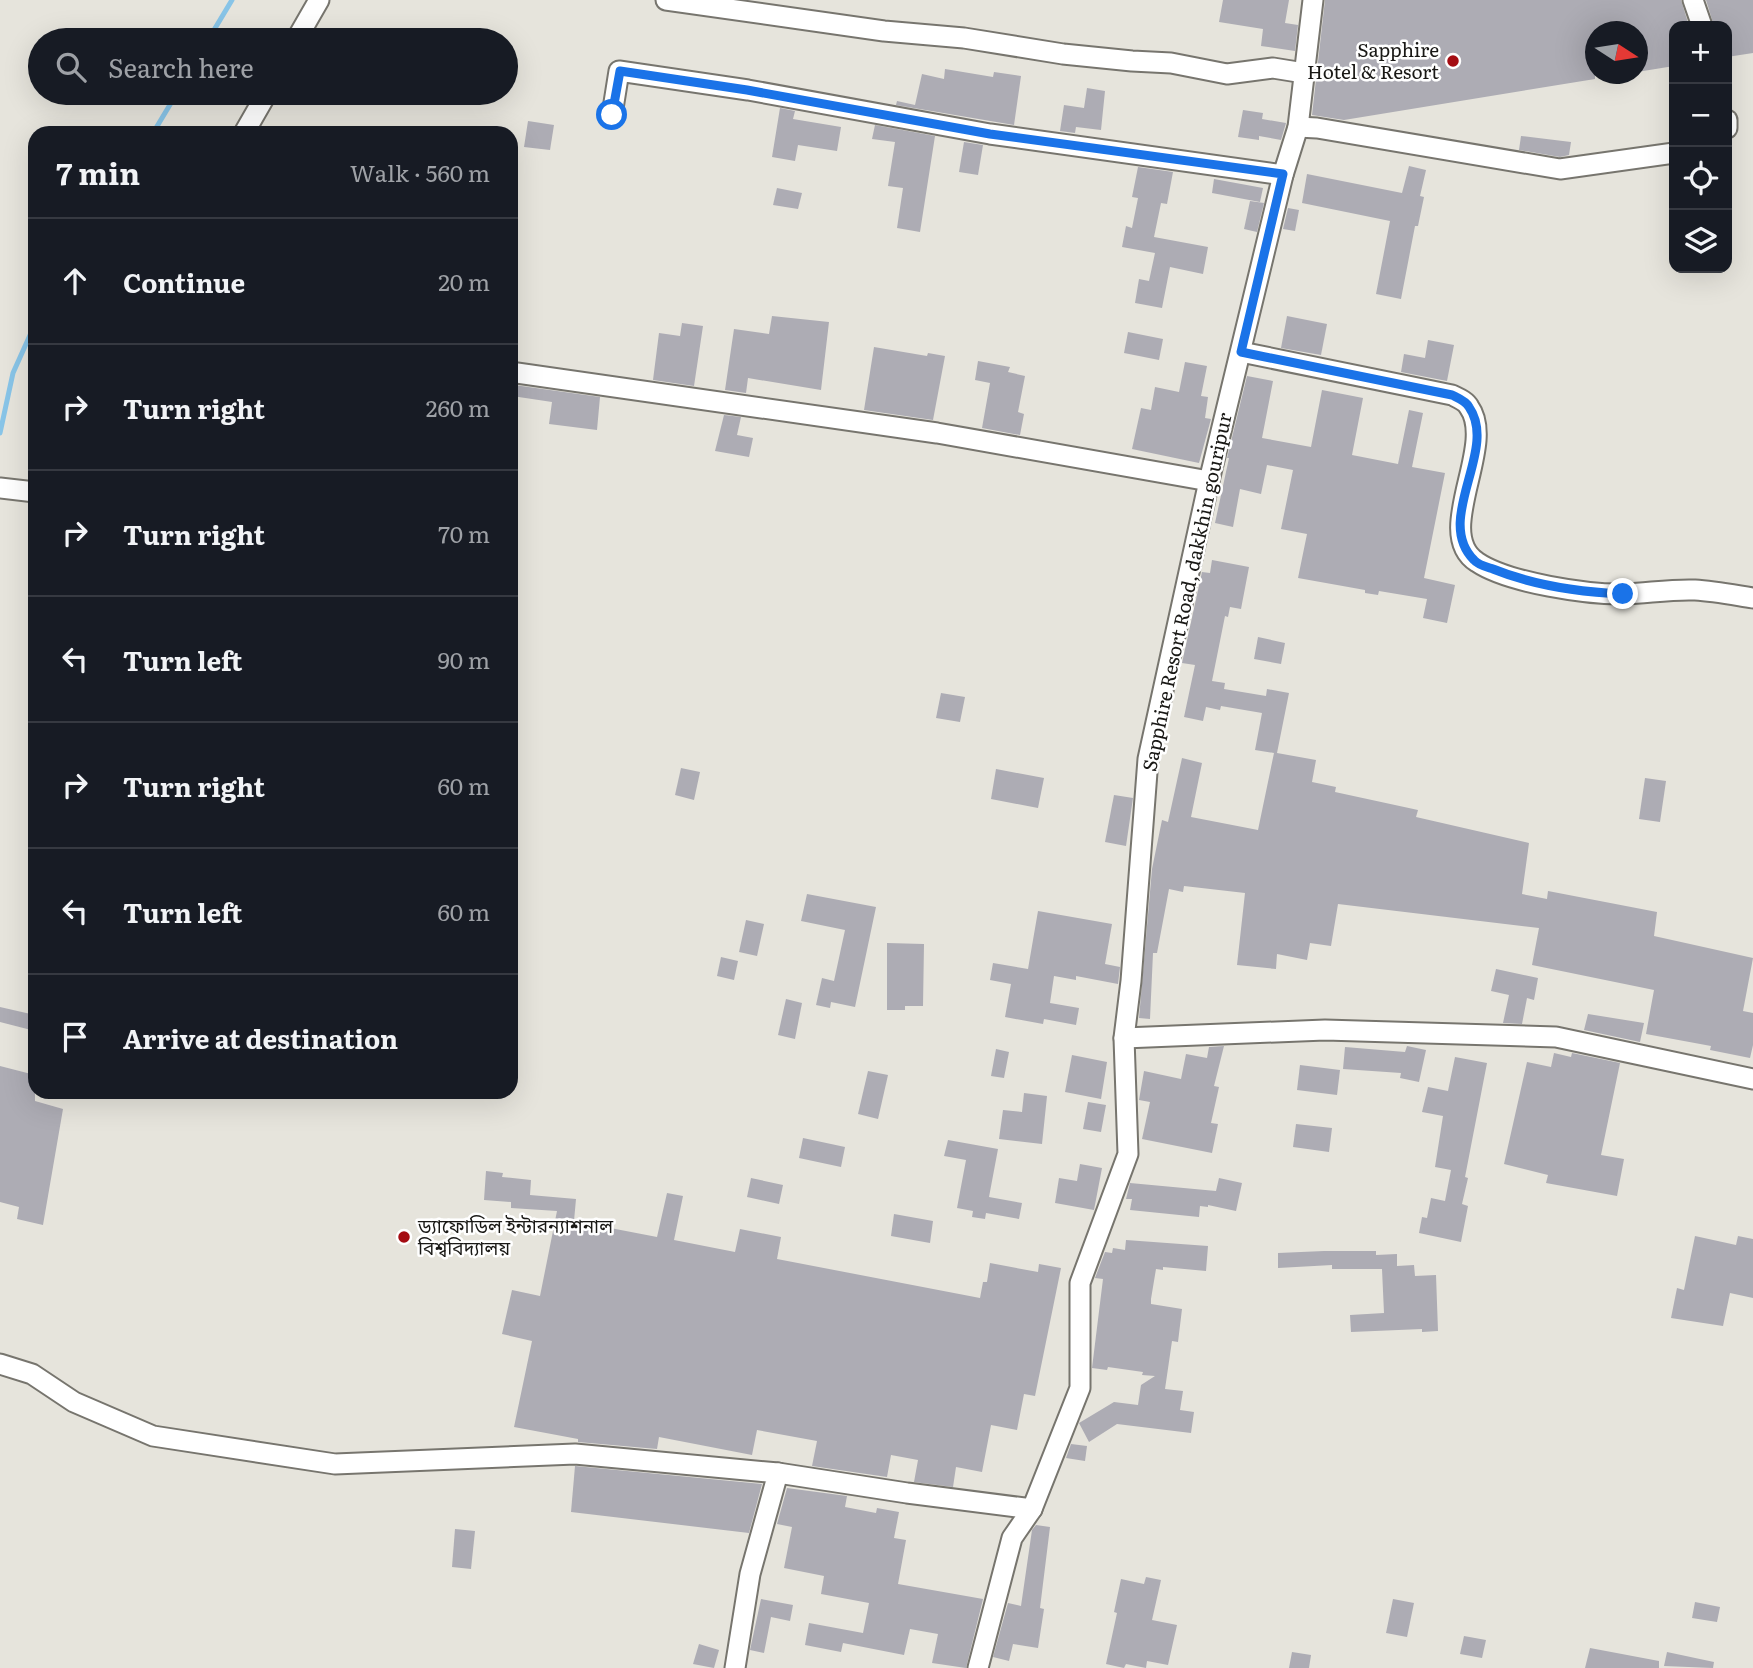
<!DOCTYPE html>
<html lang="en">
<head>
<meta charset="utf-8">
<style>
  :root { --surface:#171b24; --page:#242831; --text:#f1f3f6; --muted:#9ea1a6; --line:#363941 }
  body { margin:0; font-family:Literata,"Noto Sans Bengali",serif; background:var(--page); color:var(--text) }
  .controls { position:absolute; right:21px; top:21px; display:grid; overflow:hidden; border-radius:14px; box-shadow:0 7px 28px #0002 }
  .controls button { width:63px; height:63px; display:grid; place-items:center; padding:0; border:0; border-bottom:2px solid var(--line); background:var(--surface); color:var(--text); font:35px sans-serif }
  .compass { position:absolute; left:1585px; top:21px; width:63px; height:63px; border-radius:50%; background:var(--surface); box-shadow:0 7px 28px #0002; rotate:102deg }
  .stop { position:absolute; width:21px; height:21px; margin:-16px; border:5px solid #1a73e8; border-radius:50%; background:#fff }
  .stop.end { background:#1a73e8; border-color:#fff; box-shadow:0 2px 7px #0008 }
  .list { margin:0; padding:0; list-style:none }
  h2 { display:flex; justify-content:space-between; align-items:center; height:91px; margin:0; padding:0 28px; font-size:30px }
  h2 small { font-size:23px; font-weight:400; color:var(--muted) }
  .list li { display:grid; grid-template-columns:46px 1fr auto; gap:21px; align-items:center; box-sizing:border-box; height:126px; padding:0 28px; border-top:2px solid var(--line) }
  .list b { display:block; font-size:26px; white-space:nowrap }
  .list em { font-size:23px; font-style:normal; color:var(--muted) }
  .icon { flex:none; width:38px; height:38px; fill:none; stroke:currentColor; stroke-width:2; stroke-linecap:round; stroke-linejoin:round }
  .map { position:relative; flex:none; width:1753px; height:1668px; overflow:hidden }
  .search { position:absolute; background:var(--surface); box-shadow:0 7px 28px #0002; left:28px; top:28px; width:490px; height:77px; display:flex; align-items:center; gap:18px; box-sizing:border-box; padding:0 24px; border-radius:38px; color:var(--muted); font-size:26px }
  .panel { position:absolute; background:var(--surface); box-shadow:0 7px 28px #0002; left:28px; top:126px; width:490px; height:973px; border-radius:21px }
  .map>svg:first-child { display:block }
</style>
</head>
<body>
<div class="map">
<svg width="1753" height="1668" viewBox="0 0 1753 1668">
  <rect width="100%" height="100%" fill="#e6e4dc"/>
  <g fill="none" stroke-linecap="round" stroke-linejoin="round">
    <g stroke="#88c4e7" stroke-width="5">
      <polyline points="208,40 232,0"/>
      <polyline points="153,133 177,93"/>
      <polyline points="0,433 13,373 35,324"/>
    </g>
  </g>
  <g fill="#adacb4">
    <polygon points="1223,0 1289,0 1285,23 1298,25 1295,51 1261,46 1263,29 1219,22"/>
    <polygon points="1325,0 1681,0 1689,26 1674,26 1674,66 1637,72 1637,32 1595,32 1595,79 1344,120 1312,115"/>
    <polygon points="1706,0 1753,0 1753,53 1727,57 1727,26 1714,26"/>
    <polygon points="945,69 993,77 994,72 1021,76 1014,125 896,105 897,101 915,105 922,74 944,79"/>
    <polygon points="1087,88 1105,91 1101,130 1076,127 1075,133 1060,131 1064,105 1084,108"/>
    <polygon points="780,108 795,111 793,119 841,127 837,151 798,145 795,161 772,157"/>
    <polygon points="1243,110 1263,113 1262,119 1286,123 1281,140 1259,136 1259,140 1238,137"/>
    <polygon points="528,121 554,125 550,150 524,147"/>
    <polygon points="875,125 935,136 920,232 897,228 903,188 888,186 895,142 872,139"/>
    <polygon points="1521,136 1571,142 1569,155 1560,157 1519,150"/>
    <polygon points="964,142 983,145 978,175 959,172"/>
    <polygon points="1409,166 1426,170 1420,196 1424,197 1418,226 1415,226 1401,299 1376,294 1390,221 1302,203 1307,174 1402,193"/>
    <polygon points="1138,167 1173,172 1167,204 1161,203 1154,237 1208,247 1203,274 1170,267 1162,308 1135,303 1139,279 1149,281 1155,253 1122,247 1126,226 1132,228 1138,198 1132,197"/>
    <polygon points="1214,179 1263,188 1260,202 1212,193"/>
    <polygon points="777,188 802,193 798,209 773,205"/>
    <polygon points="1250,201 1264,203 1257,232 1244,229"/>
    <polygon points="1288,208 1299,210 1295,231 1283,229"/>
    <polygon points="772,316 829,322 821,390 748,378 746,393 725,390 734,329 769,334"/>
    <polygon points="1287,316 1327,324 1321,355 1281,348"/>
    <polygon points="682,323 703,326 694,386 653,380 659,333 680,336"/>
    <polygon points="1128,332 1163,339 1159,360 1124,353"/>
    <polygon points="1428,340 1454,345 1447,381 1401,372 1404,354 1425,358"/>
    <polygon points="874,347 927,356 928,353 945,356 933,420 864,410"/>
    <polygon points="978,361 1010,367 1008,372 1025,376 1018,412 1024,414 1020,435 982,428 990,383 975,380"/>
    <polygon points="1185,362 1207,366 1201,396 1208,397 1205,418 1211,419 1199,463 1132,449 1141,408 1151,410 1155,387 1179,392"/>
    <polygon points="1247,376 1273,381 1262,438 1311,447 1322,390 1363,398 1352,455 1398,464 1409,410 1423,413 1412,467 1445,473 1424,578 1455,585 1447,623 1423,618 1427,599 1379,591 1378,595 1365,593 1365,590 1298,578 1307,534 1281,529 1293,470 1267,465 1261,494 1240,489 1233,527 1215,523 1229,458 1227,458"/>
    <polygon points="514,385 600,397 597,430 549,424 552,402 512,396"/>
    <polygon points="724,415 741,417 737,435 753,438 749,457 715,451"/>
    <polygon points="1212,560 1249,567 1241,609 1230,607 1228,617 1225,616 1212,681 1225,683 1224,689 1266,696 1267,689 1289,693 1277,753 1316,760 1312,782 1336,787 1335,792 1418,810 1416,817 1529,843 1522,894 1547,899 1548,891 1657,912 1654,936 1753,958 1743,1011 1753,1013 1753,1045 1750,1058 1710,1050 1711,1046 1646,1034 1654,990 1532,965 1539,928 1338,904 1331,946 1310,943 1307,960 1277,954 1276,969 1237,965 1245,893 1184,886 1183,892 1169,889 1157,953 1153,953 1150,1019 1139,1018 1152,869 1162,820 1168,822 1182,758 1202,763 1191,817 1258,830 1274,753 1255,750 1262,713 1221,706 1220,710 1206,707 1203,721 1184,717 1195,665 1182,663 1202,572 1210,573"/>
    <polygon points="1258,637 1285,643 1281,664 1254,659"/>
    <polygon points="941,693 965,697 960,722 936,718"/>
    <polygon points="681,768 700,772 694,800 675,795"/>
    <polygon points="996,769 1044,778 1038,808 991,799"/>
    <polygon points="1645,778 1666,781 1660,822 1639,819"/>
    <polygon points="1114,795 1133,798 1126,846 1105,842"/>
    <polygon points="807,894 876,907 855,1007 831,1002 830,1008 816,1005 822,978 834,981 845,930 801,921"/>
    <polygon points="1038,911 1112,924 1105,964 1120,967 1118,984 1076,976 1076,980 1054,976 1050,1003 1079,1008 1076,1025 1044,1019 1043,1024 1005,1017 1011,984 990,980 993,963 1028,969"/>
    <polygon points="746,920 764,924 757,956 739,952"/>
    <polygon points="887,943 924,944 923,1006 905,1006 905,1010 887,1010"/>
    <polygon points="721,957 738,961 734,980 717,976"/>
    <polygon points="1496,969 1538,978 1534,1000 1527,998 1522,1024 1503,1023 1509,995 1491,991"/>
    <polygon points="786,999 802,1003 795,1039 778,1035"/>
    <polygon points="0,1007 35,1015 35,1031 0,1022"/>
    <polygon points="1588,1014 1644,1023 1640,1042 1584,1030"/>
    <polygon points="1224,1046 1214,1086 1219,1087 1211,1123 1218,1124 1212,1153 1142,1139 1150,1102 1139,1100 1144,1071 1181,1079 1186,1054 1207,1058 1209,1047"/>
    <polygon points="1407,1046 1426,1050 1419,1082 1400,1078 1401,1073 1343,1069 1345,1047 1405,1052"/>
    <polygon points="996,1049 1009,1052 1004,1078 991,1076"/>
    <polygon points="1554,1053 1571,1057 1572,1053 1620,1063 1601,1155 1624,1159 1617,1196 1546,1183 1548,1175 1504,1164 1527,1062 1551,1067"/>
    <polygon points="1072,1055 1107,1062 1101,1099 1065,1092"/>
    <polygon points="1455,1057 1487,1063 1465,1177 1468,1178 1462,1204 1468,1206 1461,1242 1419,1233 1422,1217 1427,1218 1431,1198 1445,1201 1451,1170 1435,1167 1443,1116 1422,1112 1428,1087 1448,1091"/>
    <polygon points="1300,1065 1340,1070 1337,1095 1297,1090"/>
    <polygon points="0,1066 35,1075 35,1101 63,1109 43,1225 17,1219 19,1207 0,1202"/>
    <polygon points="868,1071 888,1075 878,1119 858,1114"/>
    <polygon points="1024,1093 1047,1096 1042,1144 999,1139 1003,1110 1022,1112"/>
    <polygon points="1088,1102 1106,1105 1101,1132 1083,1129"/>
    <polygon points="1296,1124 1332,1128 1329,1152 1293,1147"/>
    <polygon points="803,1138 845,1147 841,1167 799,1158"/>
    <polygon points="948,1140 998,1149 989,1197 1022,1203 1019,1219 986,1213 985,1219 972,1217 973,1211 957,1208 966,1160 944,1156"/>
    <polygon points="1080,1164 1102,1168 1094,1210 1055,1203 1059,1178 1077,1181"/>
    <polygon points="486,1171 503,1173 502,1177 531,1180 530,1195 576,1199 574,1221 657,1237 667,1193 683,1196 674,1240 735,1252 740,1229 781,1237 777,1259 980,1298 983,1282 987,1282 990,1263 1038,1272 1039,1264 1061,1268 1035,1396 1024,1394 1017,1430 991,1425 982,1472 956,1467 953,1487 914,1482 918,1460 891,1455 887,1477 812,1466 817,1441 757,1430 752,1455 659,1437 657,1449 578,1442 578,1439 514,1427 532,1341 502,1334 512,1290 540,1296 557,1211 511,1208 511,1202 484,1200"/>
    <polygon points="751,1178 783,1185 779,1204 747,1197"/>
    <polygon points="1219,1178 1242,1183 1236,1211 1208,1205 1208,1207 1200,1206 1199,1217 1130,1210 1132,1199 1126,1199 1130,1183 1216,1191"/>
    <polygon points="894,1214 933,1221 930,1243 891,1236"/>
    <polygon points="1695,1236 1736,1245 1738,1236 1753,1239 1753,1298 1730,1293 1723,1326 1671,1318 1677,1288 1684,1290"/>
    <polygon points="1126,1240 1208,1246 1206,1271 1163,1267 1163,1270 1156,1269 1151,1299 1151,1304 1182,1309 1178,1342 1172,1341 1165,1389 1183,1391 1180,1410 1194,1412 1191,1433 1117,1424 1089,1442 1079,1423 1114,1402 1138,1405 1141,1385 1155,1376 1142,1375 1143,1372 1108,1367 1107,1370 1092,1368 1103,1279 1095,1278 1105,1252 1112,1253 1113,1248 1125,1250"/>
    <polygon points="1324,1251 1376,1251 1376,1255 1397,1254 1397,1266 1414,1265 1415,1276 1436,1275 1438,1331 1422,1332 1422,1329 1351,1332 1350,1315 1384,1313 1382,1269 1332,1269 1332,1265 1278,1268 1278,1253"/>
    <polygon points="1071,1444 1087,1446 1085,1461 1066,1458"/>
    <polygon points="575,1466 762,1484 749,1533 571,1512"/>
    <polygon points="787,1488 847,1496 845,1507 876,1513 877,1508 899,1512 894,1538 906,1540 898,1584 983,1599 966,1668 932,1663 938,1634 910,1629 904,1655 843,1643 841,1652 805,1645 809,1623 863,1633 869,1603 821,1594 824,1576 784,1568 792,1527 777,1524"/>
    <polygon points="1036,1525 1050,1527 1040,1608 1044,1609 1038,1648 1013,1644 1009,1661 993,1657 1008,1603 1021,1606 1032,1530"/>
    <polygon points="455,1529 475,1531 471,1569 452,1567"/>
    <polygon points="1146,1577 1161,1580 1152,1620 1177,1625 1168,1665 1147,1661 1146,1668 1126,1664 1124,1668 1106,1664 1117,1613 1114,1612 1121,1579 1144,1584"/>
    <polygon points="761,1599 793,1605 790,1621 771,1617 764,1653 750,1650"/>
    <polygon points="1393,1599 1414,1603 1407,1637 1386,1633"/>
    <polygon points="1695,1602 1720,1607 1717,1622 1692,1618"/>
    <polygon points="1464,1636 1486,1640 1482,1658 1460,1654"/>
    <polygon points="699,1644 719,1650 714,1668 693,1664"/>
    <polygon points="1590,1648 1659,1661 1659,1668 1585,1668"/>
    <polygon points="1292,1652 1311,1655 1309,1668 1289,1668"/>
    <polygon points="1667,1652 1714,1662 1713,1668 1664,1666"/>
  </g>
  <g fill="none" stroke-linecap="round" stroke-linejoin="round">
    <defs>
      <g id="minor">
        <polyline points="666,0 884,31 964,38 1063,54 1132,61 1171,63 1227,74 1273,68 1304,73"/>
        <polyline points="1693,0 1702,26"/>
        <polyline points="296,40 319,0"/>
        <polyline points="612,115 619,71 748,90 990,134 1283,175"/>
        <polyline points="1727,120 1727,128"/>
        <polyline points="1298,127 1317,128 1560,169 1674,153"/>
        <polyline points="244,133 267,93"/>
        <path d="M1241 352 1452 395C1458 398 1466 401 1469 407 1497 446 1432 533 1477 562 1508 583 1589 595 1626 594 1649 593 1672 589 1695 590 1714 591 1734 595 1753 598"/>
        <polyline points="517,373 937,433 1209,481"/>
        <polyline points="0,488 35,492"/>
        <polyline points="1124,1038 1325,1030 1556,1037 1753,1079"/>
        <polyline points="0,1364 32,1374 74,1402 153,1436 335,1464 575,1454 778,1473 750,1574 735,1668"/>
        <polyline points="778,1473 907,1493 1032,1509"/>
        <polyline points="978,1668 1012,1538 1032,1509 1080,1388 1080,1283 1128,1154 1124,1038 1131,981 1148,759 1209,481 1283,175 1298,127 1313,0"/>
      </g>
    </defs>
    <use href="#minor" stroke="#77756e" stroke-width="23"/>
    <use href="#minor" stroke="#fff" stroke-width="19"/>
  </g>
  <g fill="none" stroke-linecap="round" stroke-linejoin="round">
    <path stroke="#1a73e8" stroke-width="9" d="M612 115 620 71 747 90 990 134 1283 174 1241 352 1452 395C1458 398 1466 401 1469 407 1499 450 1433 519 1474 560 1478 565 1487 567 1493 569 1535 586 1578 592 1623 594"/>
  </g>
  <g fill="#a40c12" stroke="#fff" stroke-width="2.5">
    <circle cx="1453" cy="61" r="7"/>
    <circle cx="404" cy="1237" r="7"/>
  </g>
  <g text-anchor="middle" stroke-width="5" stroke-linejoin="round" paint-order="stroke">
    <g font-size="19" fill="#191815" stroke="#fff" text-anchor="end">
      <text x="1439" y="57">Sapphire<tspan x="1439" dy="22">Hotel &amp; Resort</tspan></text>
      <text x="418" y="1233" text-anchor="start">ড্যাফোডিল ইন্টারন্যাশনাল<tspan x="418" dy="22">বিশ্ববিদ্যালয়</tspan></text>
    </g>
    <g font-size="19" fill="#191815" stroke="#fff">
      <text transform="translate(1187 592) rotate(-78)" y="7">Sapphire Resort Road, dakkhin gouripur</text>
    </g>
  </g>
</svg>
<div class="controls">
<button>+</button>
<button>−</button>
<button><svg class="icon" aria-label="locate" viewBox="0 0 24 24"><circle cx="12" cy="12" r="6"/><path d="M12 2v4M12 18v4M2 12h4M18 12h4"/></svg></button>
<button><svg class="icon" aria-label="layers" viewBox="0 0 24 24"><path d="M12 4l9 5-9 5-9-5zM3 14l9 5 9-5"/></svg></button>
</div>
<svg class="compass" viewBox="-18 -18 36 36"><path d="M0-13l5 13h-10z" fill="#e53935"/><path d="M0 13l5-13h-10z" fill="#9ea1a6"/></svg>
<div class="stop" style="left:612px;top:115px"></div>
<div class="stop end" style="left:1623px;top:594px"></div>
<div class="search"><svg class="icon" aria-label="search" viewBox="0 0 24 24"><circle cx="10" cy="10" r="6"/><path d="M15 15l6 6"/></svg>Search here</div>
<section class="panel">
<h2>7 min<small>Walk · 560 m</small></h2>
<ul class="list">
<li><svg class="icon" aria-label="ahead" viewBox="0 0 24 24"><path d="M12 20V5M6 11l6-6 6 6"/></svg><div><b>Continue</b></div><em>20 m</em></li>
<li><svg class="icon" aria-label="right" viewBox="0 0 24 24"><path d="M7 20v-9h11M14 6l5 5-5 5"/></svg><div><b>Turn right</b></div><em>260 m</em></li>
<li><svg class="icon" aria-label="right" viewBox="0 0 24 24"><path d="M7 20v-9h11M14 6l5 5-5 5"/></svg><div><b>Turn right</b></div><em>70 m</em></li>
<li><svg class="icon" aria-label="left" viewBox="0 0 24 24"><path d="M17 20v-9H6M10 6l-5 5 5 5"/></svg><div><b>Turn left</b></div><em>90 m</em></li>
<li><svg class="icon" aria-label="right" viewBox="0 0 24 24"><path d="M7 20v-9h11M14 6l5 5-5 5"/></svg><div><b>Turn right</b></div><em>60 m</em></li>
<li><svg class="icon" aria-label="left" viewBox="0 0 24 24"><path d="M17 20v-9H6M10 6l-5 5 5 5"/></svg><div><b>Turn left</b></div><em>60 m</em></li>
<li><svg class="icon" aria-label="arrive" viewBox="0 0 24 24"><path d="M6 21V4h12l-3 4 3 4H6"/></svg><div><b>Arrive at destination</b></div></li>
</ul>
</section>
</div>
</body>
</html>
